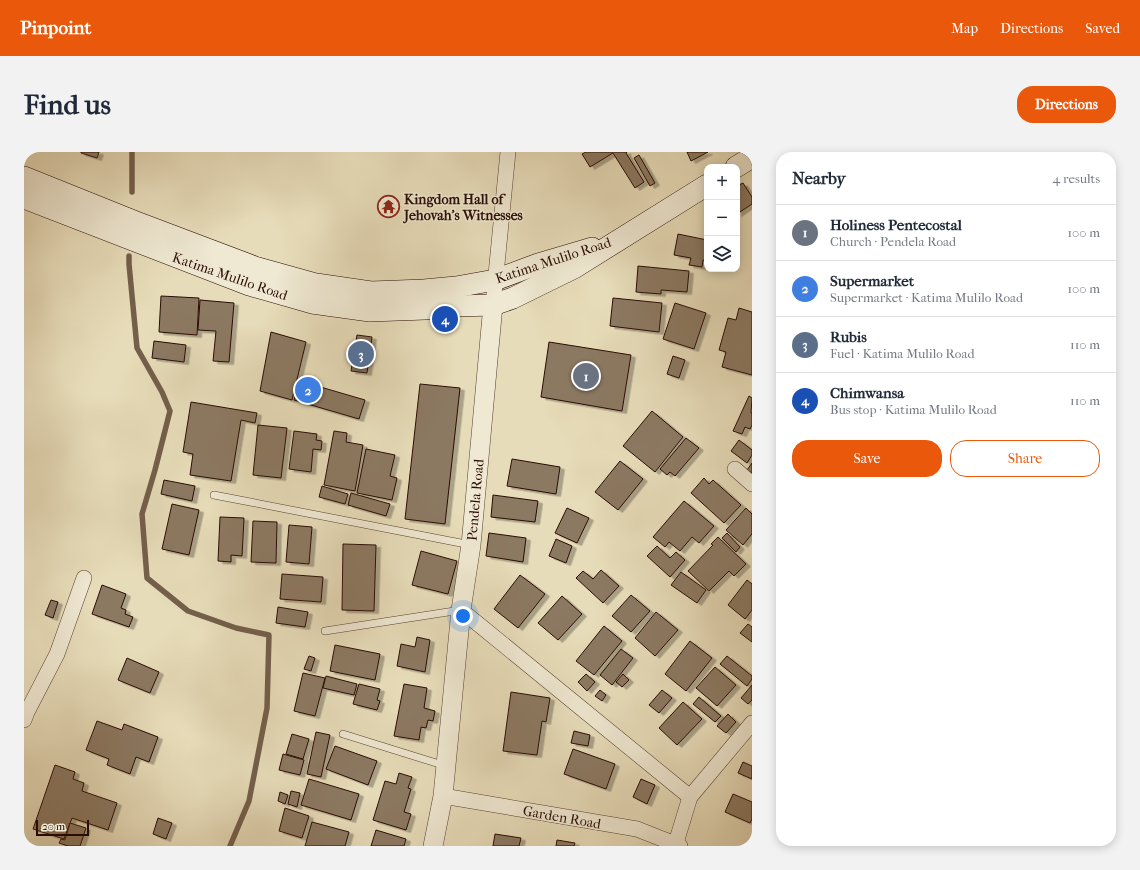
<!DOCTYPE html>
<html lang="en">
<head>
<meta charset="utf-8">
<style>
  :root { --surface:#fff; --page:#f2f2f3; --text:#1f2937; --muted:#747a83; --line:#e0e1e3; --accent:#ea580c }
  body { margin:0; font-family:"IM FELL French Canon",serif; background:var(--page); color:var(--text) }
  .controls { position:absolute; right:12px; top:12px; display:grid; overflow:hidden; border-radius:8px; box-shadow:0 2px 10px #0003 }
  .controls button { width:36px; height:36px; display:grid; place-items:center; padding:0; border:0; border-bottom:1px solid var(--line); background:var(--surface); color:var(--text); font:20px sans-serif }
  .scale { position:absolute; left:12px; bottom:10px; width:53px; box-sizing:border-box; padding-left:4px; border:2px solid #290d04; border-top:0; font-size:11px; line-height:14px; white-space:nowrap; color:#290d04; -webkit-text-stroke:3px #efe8d2; paint-order:stroke }
  .you { position:absolute; left:439px; top:464px; width:14px; height:14px; margin:-10px; border:3px solid #fff; border-radius:50%; background:#1a73e8; box-shadow:0 0 0 6px #1a73e833 }
  .badge { display:grid; place-items:center; width:26px; height:26px; border-radius:50%; background:var(--accent); color:#fff; font-size:13px; font-weight:700 }
  .pin { position:absolute; translate:-50% -50%; border:2px solid #fff; box-shadow:0 1px 4px #0006 }
  .list { margin:0; padding:0; list-style:none }
  h2 { display:flex; justify-content:space-between; align-items:center; height:52px; margin:0; padding:0 16px; font-size:17px }
  h2 small { font-size:13px; font-weight:400; color:var(--muted) }
  .list li { display:grid; grid-template-columns:26px 1fr auto; gap:12px; align-items:center; box-sizing:border-box; height:56px; padding:0 16px; border-top:1px solid var(--line) }
  .list b { display:block; font-size:15px; white-space:nowrap }
  .list p { margin:0; font-size:13px; white-space:nowrap; color:var(--muted) }
  .list em { font-size:13px; font-style:normal; color:var(--muted) }
  .actions { display:flex; gap:8px; padding:12px 16px }
  .actions a { flex:1; padding:9px 0; border:1px solid var(--accent); border-radius:16px; text-align:center; font-size:14px; color:var(--accent) }
  .actions .main { background:var(--accent); color:#fff }
  .icon { flex:none; width:22px; height:22px; fill:none; stroke:currentColor; stroke-width:2; stroke-linecap:round; stroke-linejoin:round }
  .map { position:relative; flex:none; width:728px; height:694px; overflow:hidden; border-radius:16px }
  header { display:flex; align-items:center; gap:24px; box-sizing:border-box; height:56px; padding:0 20px; background:var(--accent); color:#fff }
  header strong { font-size:19px }
  nav { display:flex; gap:22px; margin-inline-start:auto; font-size:14px }
  .intro { display:flex; align-items:center; justify-content:space-between; box-sizing:border-box; height:96px; padding:0 24px }
  h1 { margin:0; font-size:28px }
  .button { padding:10px 18px; border-radius:16px; background:var(--accent); color:#fff; font-size:14px; font-weight:700 }
  main { display:flex; gap:24px; padding:0 24px }
  aside { flex:1; background:var(--surface); border-radius:16px; box-shadow:0 2px 10px #0003 }
  .map>svg:first-child { display:block }
</style>
</head>
<body>
<header>
<strong>Pinpoint</strong>
<nav><a>Map</a><a>Directions</a><a>Saved</a></nav>
</header>
<div class="intro"><h1>Find us</h1><a class="button">Directions</a></div>
<main>
<div class="map">
<svg width="728" height="694" viewBox="0 0 728 694">
  <defs>
    <filter id="shadow"><feDropShadow dx="4.5" dy="2.5" stdDeviation="0" flood-color="#0004"/></filter>
  </defs>
  <rect width="100%" height="100%" fill="#e7dcb9"/>
  <filter id="stains"><feTurbulence type="fractalNoise" baseFrequency=".005" numOctaves="4"/><feColorMatrix values="0 0 0 0 .2 0 0 0 0 .09 0 0 0 0 .02 0 0 0 .5 -.17"/></filter>
  <radialGradient id="worn" r=".72"><stop offset=".6" stop-color="#630" stop-opacity="0"/><stop offset="1" stop-color="#630" stop-opacity=".3"/></radialGradient>
  <g fill="none" stroke-linecap="round" stroke-linejoin="round">
    <g stroke="#745f4b" stroke-width="5.5">
      <polyline points="108,40 108,0"/>
      <polyline points="105,104 105,112 113,196 138,240 146,259 131,318 118,362 123,426 164,459 212,476 245,483 243,556 225,649 206,694"/>
    </g>
  </g>
  <g fill="#8c7962" stroke="#290d04" filter="url(#shadow)">
    <polygon points="57,0 75,0 73,6 57,1"/>
    <polygon points="562,0 603,0 602,1 620,30 611,36 589,1 566,15 558,2"/>
    <polygon points="663,0 684,0 667,9"/>
    <polygon points="615,3 631,31 626,34 610,6"/>
    <polygon points="719,31 728,45 728,52 713,62 713,34"/>
    <polygon points="654,82 683,88 683,109 679,108 678,115 665,113 667,106 650,103"/>
    <polygon points="614,114 665,119 663,140 637,138 637,142 612,140"/>
    <polygon points="137,144 175,146 173,183 135,180"/>
    <polygon points="589,146 638,151 635,180 586,174"/>
    <polygon points="176,148 210,151 205,210 189,209 192,179 174,178"/>
    <polygon points="651,151 682,161 670,197 639,187"/>
    <polygon points="715,156 728,160 728,223 698,215 702,200 695,198 704,166 712,168"/>
    <polygon points="247,180 282,190 268,248 236,239"/>
    <polygon points="333,183 348,185 343,221 327,219"/>
    <polygon points="130,189 162,193 160,210 128,206"/>
    <polygon points="525,190 607,203 598,259 517,245"/>
    <polygon points="649,204 661,208 655,226 643,222"/>
    <polygon points="276,229 341,248 335,267 270,248"/>
    <polygon points="396,232 436,236 421,372 381,367"/>
    <polygon points="725,244 728,246 727,261 728,261 728,273 726,277 721,275 718,282 709,279"/>
    <polygon points="167,250 233,261 231,271 217,268 207,329 166,323 169,302 159,300"/>
    <polygon points="628,259 659,285 631,320 599,294"/>
    <polygon points="234,273 263,276 257,326 229,323"/>
    <polygon points="270,279 293,282 292,288 298,289 297,298 289,297 287,320 265,317"/>
    <polygon points="310,279 323,281 322,290 339,293 331,339 300,333"/>
    <polygon points="662,286 675,296 651,324 646,320 643,323 636,317"/>
    <polygon points="715,288 728,298 728,303 723,311 707,299"/>
    <polygon points="342,297 371,303 366,324 373,326 368,348 333,341"/>
    <polygon points="488,307 536,315 532,342 483,334"/>
    <polygon points="596,309 619,327 594,358 571,340"/>
    <polygon points="728,311 728,321 723,318"/>
    <polygon points="680,326 685,332 689,328 717,353 700,371 667,341"/>
    <polygon points="140,328 171,334 168,349 137,342"/>
    <polygon points="298,334 324,342 321,352 295,345"/>
    <polygon points="327,341 366,352 362,364 324,353"/>
    <polygon points="469,343 514,349 511,370 467,365"/>
    <polygon points="660,349 690,374 675,391 668,385 656,399 645,390 641,395 629,385"/>
    <polygon points="148,352 175,358 165,403 138,397"/>
    <polygon points="543,356 565,366 553,391 531,381"/>
    <polygon points="722,356 728,362 728,382 719,393 702,378"/>
    <polygon points="196,365 220,366 218,404 207,403 207,410 194,409"/>
    <polygon points="229,369 253,370 252,411 227,410"/>
    <polygon points="265,373 288,375 285,412 262,410"/>
    <polygon points="465,381 502,386 499,410 462,404"/>
    <polygon points="703,381 716,395 712,400 698,386"/>
    <polygon points="694,385 722,412 710,424 705,419 685,439 664,419 689,393 687,392"/>
    <polygon points="532,387 548,394 542,411 525,404"/>
    <polygon points="319,392 352,393 350,459 318,458"/>
    <polygon points="633,394 646,406 652,400 661,408 646,425 623,404"/>
    <polygon points="397,399 433,409 424,442 388,433"/>
    <polygon points="577,418 595,434 579,451 552,426 559,419 569,427"/>
    <polygon points="657,420 682,438 673,451 647,433"/>
    <polygon points="258,422 299,425 297,450 256,447"/>
    <polygon points="496,423 521,442 494,476 470,457"/>
    <polygon points="723,428 728,432 728,458 721,467 704,453"/>
    <polygon points="78,433 102,442 97,456 102,458 101,462 109,465 105,475 68,462"/>
    <polygon points="607,443 626,459 607,480 588,464"/>
    <polygon points="538,444 558,462 534,488 514,471"/>
    <polygon points="27,448 34,450 29,466 21,463"/>
    <polygon points="254,455 284,460 281,475 252,471"/>
    <polygon points="632,460 654,478 631,504 611,486"/>
    <polygon points="724,472 728,475 728,490 716,481"/>
    <polygon points="580,474 598,489 570,523 552,509"/>
    <polygon points="393,485 406,488 401,520 373,514 377,492 391,495"/>
    <polygon points="666,489 688,506 662,539 641,522"/>
    <polygon points="311,493 356,502 351,528 306,519"/>
    <polygon points="597,497 609,506 588,533 576,523"/>
    <polygon points="285,504 291,506 287,519 280,517"/>
    <polygon points="703,504 728,524 728,527 723,534 696,512"/>
    <polygon points="103,506 135,520 126,541 94,528"/>
    <polygon points="691,515 712,533 693,554 672,536"/>
    <polygon points="279,521 301,526 291,564 270,559"/>
    <polygon points="562,522 571,530 563,539 554,530"/>
    <polygon points="599,522 605,528 598,535 592,530"/>
    <polygon points="302,524 333,532 330,543 299,536"/>
    <polygon points="335,532 356,537 353,548 356,549 353,558 329,552"/>
    <polygon points="380,532 403,536 400,556 411,559 409,569 404,568 402,576 397,575 395,588 370,584"/>
    <polygon points="728,533 728,548 724,552 717,546"/>
    <polygon points="576,538 582,543 578,549 571,544"/>
    <polygon points="638,538 648,546 635,561 625,553"/>
    <polygon points="487,540 526,546 522,570 518,569 513,603 479,599"/>
    <polygon points="675,545 697,564 691,570 669,552"/>
    <polygon points="659,550 678,567 653,593 635,576"/>
    <polygon points="704,562 712,570 702,581 693,574"/>
    <polygon points="73,569 98,578 100,572 134,585 125,610 112,605 106,622 83,613 85,607 62,598"/>
    <polygon points="550,579 566,583 564,594 547,591"/>
    <polygon points="292,580 306,583 297,625 283,622"/>
    <polygon points="268,582 285,587 279,607 262,602"/>
    <polygon points="311,594 353,609 344,633 302,617"/>
    <polygon points="549,597 591,612 582,637 540,622"/>
    <polygon points="259,602 280,608 276,623 255,618"/>
    <polygon points="719,610 728,614 728,627 714,621"/>
    <polygon points="31,613 51,620 49,627 60,631 58,639 93,651 84,678 48,666 40,687 9,677"/>
    <polygon points="375,621 388,625 384,636 387,637 380,660 387,662 382,678 349,668 361,629 372,632"/>
    <polygon points="285,627 335,642 327,668 277,653"/>
    <polygon points="617,627 631,633 623,652 609,645"/>
    <polygon points="267,639 276,641 273,655 264,652"/>
    <polygon points="256,640 264,643 261,652 254,649"/>
    <polygon points="709,642 728,650 728,667 726,671 701,660"/>
    <polygon points="261,656 285,664 278,686 255,679"/>
    <polygon points="134,666 148,671 142,687 129,682"/>
    <polygon points="288,670 325,680 321,694 281,694"/>
    <polygon points="46,671 62,676 56,694 44,694 35,691 37,687 41,688"/>
    <polygon points="352,678 382,687 380,694 347,694"/>
    <polygon points="471,682 497,686 495,694 469,694"/>
    <polygon points="533,688 551,691 550,694 532,694"/>
  </g>
  <g fill="none" stroke-linecap="round" stroke-linejoin="round">
    <defs>
      <g id="service">
        <polyline points="190,343 447,393"/>
        <polyline points="301,479 437,458"/>
        <polyline points="319,582 422,614"/>
      </g>
      <g id="minor">
        <polyline points="469,153 484,0"/>
        <polyline points="711,317 728,332"/>
        <polyline points="437,458 666,645"/>
        <polyline points="0,568 3,560 33,502 60,426"/>
        <polyline points="419,644 613,677 656,694"/>
        <polyline points="651,694 666,645 728,571"/>
      </g>
      <polyline id="tertiary" points="409,694 419,644 437,458 447,393 469,153"/>
      <g id="secondary">
        <polyline points="712,15 728,5"/>
        <polyline points="0,25 112,70 231,115 292,132 347,140 400,138 432,135 471,128 514,112 568,96"/>
        <polyline points="0,46 225,133 288,151 346,159 401,157 433,154 469,153 489,146 550,116 683,33"/>
      </g>
    </defs>
    <use href="#service" stroke="#584131" stroke-width="8"/>
    <use href="#minor" stroke="#584131" stroke-width="16"/>
    <use href="#tertiary" stroke="#584131" stroke-width="20"/>
    <use href="#secondary" stroke="#290d04" stroke-width="22"/>
    <use href="#service" stroke="#efe8d2" stroke-width="7"/>
    <use href="#minor" stroke="#efe8d2" stroke-width="15"/>
    <use href="#tertiary" stroke="#efe8d2" stroke-width="19"/>
    <use href="#secondary" stroke="#efe8d2" stroke-width="21"/>
  </g>
  <defs>
    <symbol id="temple-ring" viewBox="-11 -11 22 22"><circle r="9.5" fill="#efe8d2" stroke="#8f2418" stroke-width="1.5"/><path d="M0-6L5-2H3V0L6.5 2.5H4V6H1.5V3h-3V6H-4V2.5H-6.5L-3 0V-2H-5Z" fill="#8f2418"/></symbol>
  </defs>
  <g fill-rule="evenodd">
    <use href="#temple-ring" x="352" y="42" width="25" height="25"/>
  </g>
  <g text-anchor="middle" stroke-width="3" stroke-linejoin="round" paint-order="stroke">
    <g font-size="14" font-weight="bold" fill="#290d04" stroke="#efe8d2" text-anchor="start">
      <text x="380" y="52">Kingdom Hall of<tspan x="380" dy="16">Jehovah's Witnesses</tspan></text>
    </g>
    <g font-size="14" fill="#290d04" stroke="#efe8d2">
      <text transform="translate(529 108) rotate(-18)" y="5">Katima Mulilo Road</text>
      <text transform="translate(206 124) rotate(19)" y="5">Katima Mulilo Road</text>
      <text transform="translate(451 348) rotate(-85)" y="5">Pendela Road</text>
      <text transform="translate(538 665) rotate(10)" y="5">Garden Road</text>
    </g>
  </g>
  <rect width="100%" height="100%" filter="url(#stains)"/>
  <rect width="100%" height="100%" fill="url(#worn)"/>
</svg>
<div class="controls">
<button>+</button>
<button>−</button>
<button><svg class="icon" aria-label="layers" viewBox="0 0 24 24"><path d="M12 4l9 5-9 5-9-5zM3 14l9 5 9-5"/></svg></button>
</div>
<div class="scale">20 m</div>
<div class="you"></div>
<div class="pin badge" style="left:562px;top:224px;background:#6b7280">1</div>
<div class="pin badge" style="left:284px;top:238px;background:#3f7fe0">2</div>
<div class="pin badge" style="left:337px;top:202px;background:#5c6f8a">3</div>
<div class="pin badge" style="left:421px;top:167px;background:#1a4fb4">4</div>
</div>
<aside>
<h2>Nearby<small>4 results</small></h2>
<ul class="list">
<li><span class="badge" style="background:#6b7280">1</span><div><b>Holiness Pentecostal</b><p>Church · Pendela Road</p></div><em>100 m</em></li>
<li><span class="badge" style="background:#3f7fe0">2</span><div><b>Supermarket</b><p>Supermarket · Katima Mulilo Road</p></div><em>100 m</em></li>
<li><span class="badge" style="background:#5c6f8a">3</span><div><b>Rubis</b><p>Fuel · Katima Mulilo Road</p></div><em>110 m</em></li>
<li><span class="badge" style="background:#1a4fb4">4</span><div><b>Chimwansa</b><p>Bus stop · Katima Mulilo Road</p></div><em>110 m</em></li>
</ul>
<div class="actions"><a class="main">Save</a><a>Share</a></div>
</aside>
</main>
</body>
</html>
